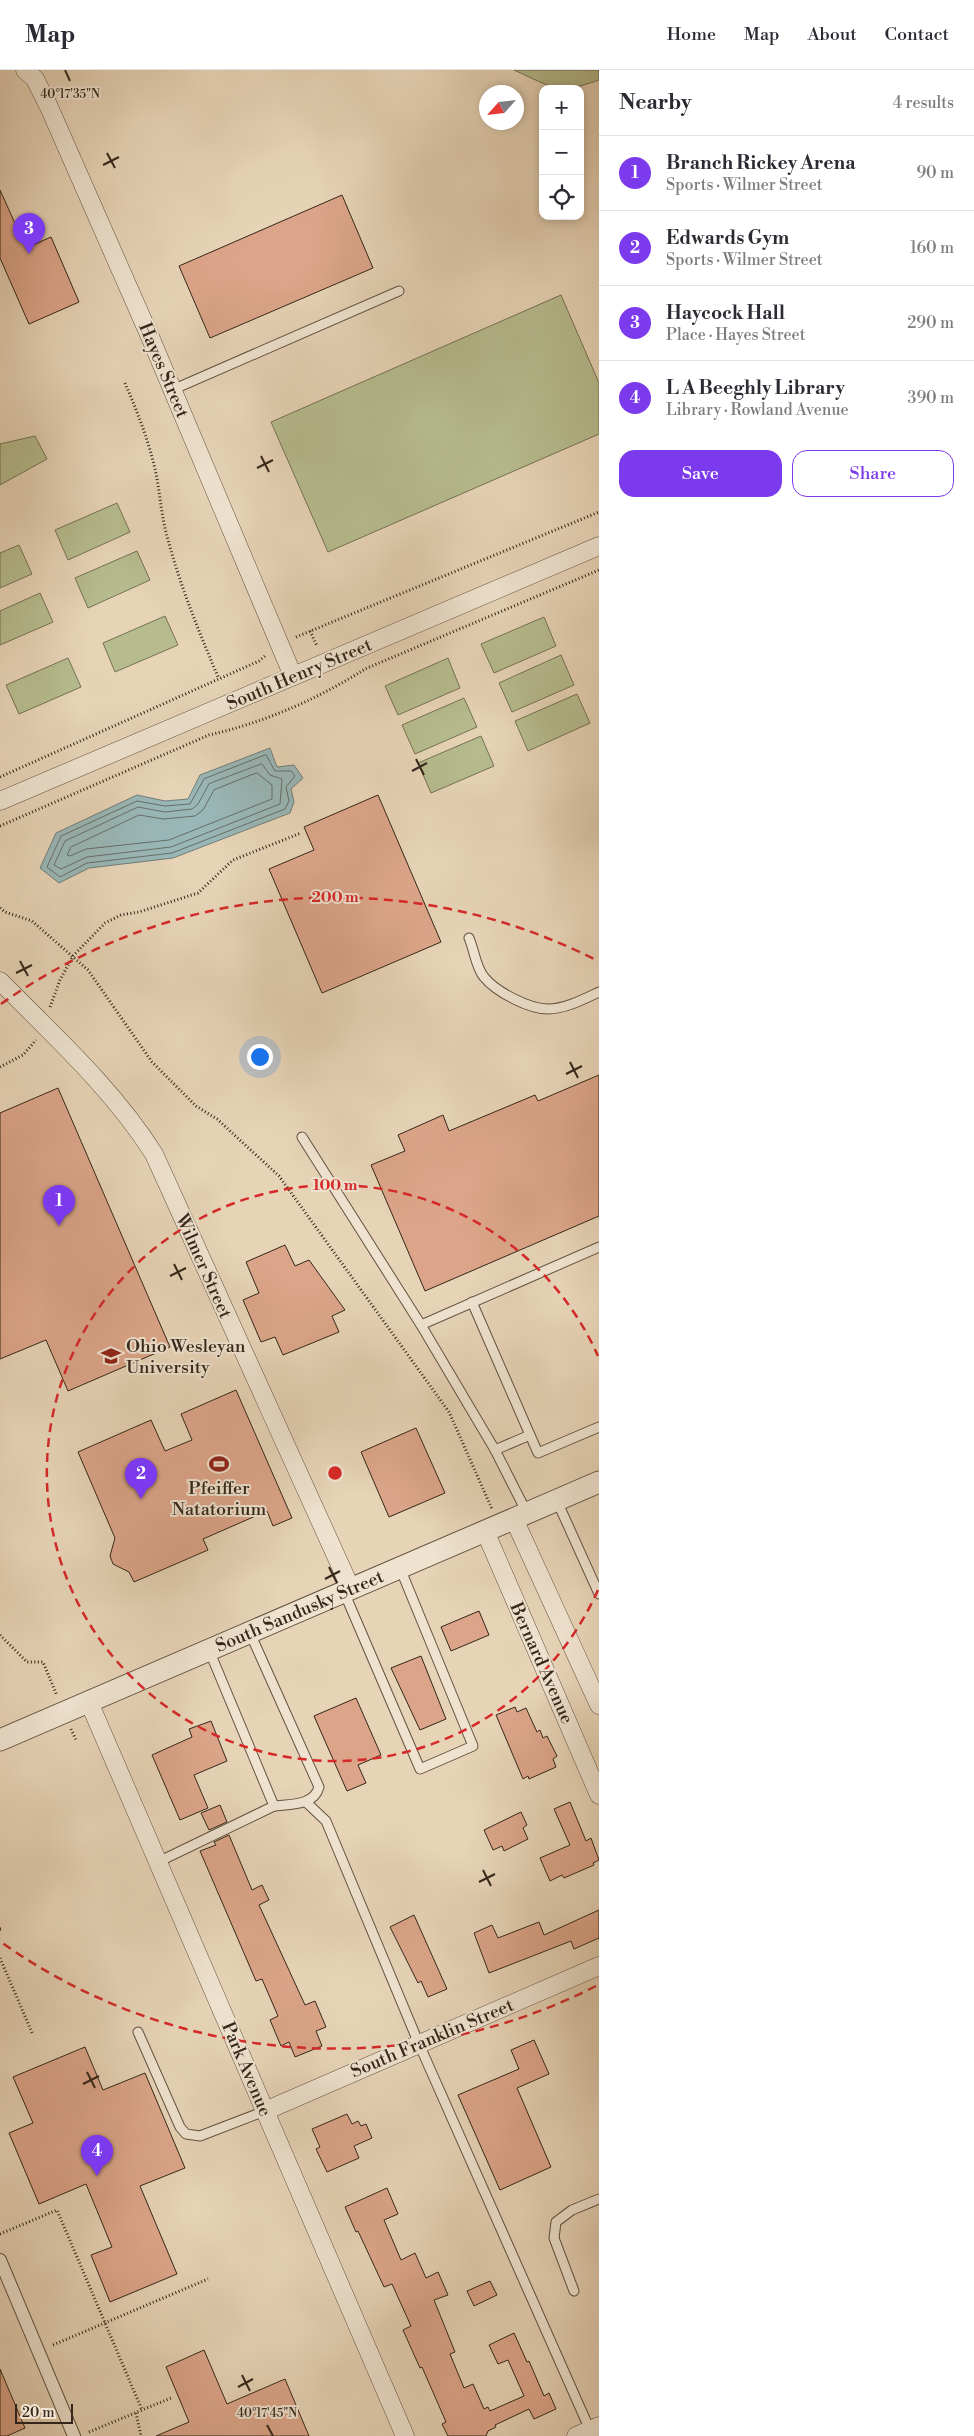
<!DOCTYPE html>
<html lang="en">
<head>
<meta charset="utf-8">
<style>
  :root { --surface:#fff; --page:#f2f2f3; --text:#2b2b33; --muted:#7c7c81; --line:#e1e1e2; --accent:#7c3aed }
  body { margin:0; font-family:"Libre Bodoni",serif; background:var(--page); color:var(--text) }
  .controls { position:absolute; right:15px; top:15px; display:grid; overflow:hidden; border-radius:10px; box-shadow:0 2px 8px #0003 }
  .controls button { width:45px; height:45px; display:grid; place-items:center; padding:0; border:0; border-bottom:1px solid var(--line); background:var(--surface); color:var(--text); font:25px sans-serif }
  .compass { position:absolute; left:479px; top:15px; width:45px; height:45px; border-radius:50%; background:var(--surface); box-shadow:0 2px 8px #0003; rotate:243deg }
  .scale { position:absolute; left:15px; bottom:12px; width:58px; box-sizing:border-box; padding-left:5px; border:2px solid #34261a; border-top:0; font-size:14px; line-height:18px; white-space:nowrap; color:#34261a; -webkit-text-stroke:4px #efe3d0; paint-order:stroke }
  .you { position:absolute; left:259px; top:986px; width:18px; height:18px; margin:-12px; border:4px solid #fff; border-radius:50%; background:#1a73e8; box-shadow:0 0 0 8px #1a73e833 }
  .badge { display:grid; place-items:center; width:32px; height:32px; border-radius:50%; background:var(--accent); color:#fff; font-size:16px; font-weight:700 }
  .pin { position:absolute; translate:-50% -41px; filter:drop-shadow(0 1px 2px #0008) }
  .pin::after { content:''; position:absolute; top:26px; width:18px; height:15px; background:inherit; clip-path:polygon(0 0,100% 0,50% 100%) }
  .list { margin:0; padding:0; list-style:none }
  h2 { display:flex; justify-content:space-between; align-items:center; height:65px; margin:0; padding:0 20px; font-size:21px }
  h2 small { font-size:16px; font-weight:400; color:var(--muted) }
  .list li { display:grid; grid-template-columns:32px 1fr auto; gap:15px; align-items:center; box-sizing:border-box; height:75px; padding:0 20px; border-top:1px solid var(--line) }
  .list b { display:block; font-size:19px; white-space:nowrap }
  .list p { margin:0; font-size:16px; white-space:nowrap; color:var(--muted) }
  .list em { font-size:16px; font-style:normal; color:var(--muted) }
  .actions { display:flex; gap:10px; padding:15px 20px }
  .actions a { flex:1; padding:11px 0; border:1px solid var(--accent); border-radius:15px; text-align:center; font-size:18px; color:var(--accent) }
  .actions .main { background:var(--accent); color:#fff }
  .icon { flex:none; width:28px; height:28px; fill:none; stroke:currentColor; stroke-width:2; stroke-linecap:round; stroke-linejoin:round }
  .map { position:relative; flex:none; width:599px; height:2366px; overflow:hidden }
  header { display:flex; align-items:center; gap:30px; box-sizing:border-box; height:70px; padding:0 25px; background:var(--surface); border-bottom:1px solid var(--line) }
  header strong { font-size:24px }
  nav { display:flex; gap:28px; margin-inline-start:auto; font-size:18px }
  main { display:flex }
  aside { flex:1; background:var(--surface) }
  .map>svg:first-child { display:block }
</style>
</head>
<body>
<header>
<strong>Map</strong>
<nav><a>Home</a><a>Map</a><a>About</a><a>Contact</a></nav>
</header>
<main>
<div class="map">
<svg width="599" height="2366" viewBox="0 0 599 2366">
  <rect width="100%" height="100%" fill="#e7d4b7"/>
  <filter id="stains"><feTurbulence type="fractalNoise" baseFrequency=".004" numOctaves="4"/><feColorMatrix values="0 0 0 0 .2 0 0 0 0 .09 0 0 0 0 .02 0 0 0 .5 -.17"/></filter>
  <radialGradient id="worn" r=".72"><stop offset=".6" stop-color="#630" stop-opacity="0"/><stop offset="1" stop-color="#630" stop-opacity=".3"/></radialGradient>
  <g fill="#b6bc8e" stroke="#757154">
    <path d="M514 0H599V10C557 25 552 17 514 0Z"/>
    <polygon points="561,225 599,313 599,364 328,482 271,352"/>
    <polygon points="35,366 47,389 0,415 0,374"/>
    <polygon points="117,433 130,462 68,490 55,460"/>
    <polygon points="19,475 32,504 0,518 0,483"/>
    <polygon points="137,481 150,510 88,538 75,508"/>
    <polygon points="40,523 53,552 0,575 0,541"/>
    <polygon points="165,546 178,575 115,602 103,573"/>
    <polygon points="544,547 556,576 494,603 481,574"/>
    <polygon points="561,585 574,615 512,642 499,613"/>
    <polygon points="68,588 81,617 19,644 6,615"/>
    <polygon points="448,588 460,618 398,645 385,616"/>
    <polygon points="577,624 590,653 528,681 515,651"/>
    <polygon points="464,628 477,657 415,684 402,655"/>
    <polygon points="481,666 494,696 431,723 418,693"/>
  </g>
  <polygon fill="#99b7b7" stroke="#717d78" points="270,678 277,697 294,695 303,708 291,719 294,732 290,743 173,788 89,798 59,813 40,798 56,763 137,725 165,731 188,729 200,705"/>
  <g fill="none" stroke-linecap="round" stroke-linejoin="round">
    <g stroke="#666e68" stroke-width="1">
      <polygon points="266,685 275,701 291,701 295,706 286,717 289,731 285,739 172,783 87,793 60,807 47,797 61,766 137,731 165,736 190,734 204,709"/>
      <polygon points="262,694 270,705 282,709 280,734 171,777 87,787 61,799 54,795 65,771 138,737 165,742 192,739 198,734 209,714"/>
      <polygon points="257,703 272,715 272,729 169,770 86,779 70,786 67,785 71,777 139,745 164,749 195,746 203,740 214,720"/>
    </g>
  </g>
  <g fill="#dca589" stroke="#34261a">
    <polygon points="0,120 26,178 51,167 79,232 29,254 0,188"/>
    <polygon points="342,125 373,198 210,268 179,196"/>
    <polygon points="378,725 441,872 322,923 269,799 314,780 304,757"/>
    <polygon points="599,1005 599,1146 425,1221 371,1095 405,1081 398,1065 443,1045 449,1061 535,1025 538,1031"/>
    <polygon points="58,1018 170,1277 68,1321 46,1270 0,1289 0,1043"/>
    <polygon points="285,1175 295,1196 309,1190 345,1240 332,1246 339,1262 283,1285 275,1267 261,1272 243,1230 259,1223 246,1192"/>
    <polygon points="236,1320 292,1448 273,1456 267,1441 203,1469 208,1480 134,1512 129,1502 113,1494 110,1486 115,1468 78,1382 151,1350 165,1381 192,1370 181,1344"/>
    <polygon points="416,1358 445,1423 389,1447 361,1382"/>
    <polygon points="479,1541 489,1565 451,1581 441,1557"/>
    <polygon points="421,1586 446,1649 420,1660 391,1598"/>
    <polygon points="356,1628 381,1685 358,1695 366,1713 347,1721 314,1646"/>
    <polygon points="515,1637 517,1642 526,1638 537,1662 540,1660 543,1668 547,1666 557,1686 553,1689 556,1697 529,1709 528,1706 523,1709 496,1645"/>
    <polygon points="211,1651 227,1691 194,1705 208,1738 180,1750 152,1685 192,1667 189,1659"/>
    <polygon points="570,1732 586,1771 591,1768 599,1790 593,1793 594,1795 564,1808 562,1805 550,1811 540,1788 570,1775 554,1739"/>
    <polygon points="220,1735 227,1752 209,1760 201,1743"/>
    <polygon points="521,1742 527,1755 523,1758 528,1769 504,1781 502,1776 493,1780 484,1760"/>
    <polygon points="229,1765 252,1820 262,1815 269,1830 259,1835 305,1935 315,1931 326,1957 316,1961 322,1976 295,1987 289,1972 281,1976 270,1950 278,1946 262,1909 256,1911 200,1781 216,1775 214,1772"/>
    <polygon points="599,1840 599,1868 574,1879 571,1871 489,1903 474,1863 492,1855 498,1868 539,1852 544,1865"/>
    <polygon points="414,1845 447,1919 428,1927 421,1911 418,1913 390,1857"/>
    <polygon points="534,1970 549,2004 517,2018 551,2097 500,2120 458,2025 519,1999 511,1980"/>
    <polygon points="85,1977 103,2020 145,2003 185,2098 140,2116 177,2204 110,2232 91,2185 112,2177 86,2114 39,2134 9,2063 33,2053 13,2007"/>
    <polygon points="347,2044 352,2054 358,2051 361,2056 366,2054 372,2068 354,2076 359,2088 327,2102 316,2079 320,2077 312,2059"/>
    <polygon points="387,2118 398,2144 384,2150 401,2190 415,2183 426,2208 438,2202 448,2225 434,2230 455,2282 450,2284 464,2318 473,2314 484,2339 488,2337 490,2341 524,2326 508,2290 498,2294 489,2275 514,2263 527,2292 529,2291 544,2326 549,2323 556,2339 534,2349 529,2339 495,2355 496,2357 488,2361 486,2366 448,2366 442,2354 446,2352 422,2297 420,2298 403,2260 411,2256 392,2214 384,2217 358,2161 356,2162 345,2137"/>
    <polygon points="490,2211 497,2225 474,2236 467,2221"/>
    <polygon points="204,2280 227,2334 285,2309 309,2366 156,2366 189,2352 166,2297"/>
    <polygon points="0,2299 25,2358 7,2366 0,2366"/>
  </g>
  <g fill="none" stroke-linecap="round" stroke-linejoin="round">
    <defs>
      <g id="service">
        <polyline points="172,320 399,221"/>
        <path d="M469 868C474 879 476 898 484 907 496 922 529 939 548 939 565 939 584 929 599 922"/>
        <polyline points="302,1067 421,1255"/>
        <polyline points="472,1232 530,1365"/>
        <polyline points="495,1380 530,1365 538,1383 599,1357"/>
        <polyline points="557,1431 599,1524"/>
        <polyline points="527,1443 495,1380 421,1255 599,1177"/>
        <polyline points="344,1522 420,1699 473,1676 400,1498"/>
        <path d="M250 1563 319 1717C314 1736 290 1734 274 1736"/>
        <polyline points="306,1732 326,1751 419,1974 590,2360"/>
        <polyline points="158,1792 274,1736 209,1580"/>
        <polyline points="138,1962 180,2057 186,2064 200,2066 265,2041"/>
        <polyline points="574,2221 554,2168 556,2152 572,2140 599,2129"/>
      </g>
      <polyline id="pedestrian" points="0,2190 74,2366"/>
      <g id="minor">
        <polyline points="25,0 35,9 49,37 151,269 293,606"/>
        <polyline points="0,731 599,476"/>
        <path d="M0 911C54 966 113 1019 154 1084L351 1519"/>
        <polyline points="514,1449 599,1635"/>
        <polyline points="485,1461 599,1725"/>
        <polyline points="89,1632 405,2366"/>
        <polyline points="265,2041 599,1896"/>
        <polyline points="576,2366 599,2356"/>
      </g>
      <g id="tertiary">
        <path id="s1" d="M0 1670 599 1412"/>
      </g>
    </defs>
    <use href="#service" stroke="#615241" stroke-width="11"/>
    <use href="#pedestrian" stroke="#615241" stroke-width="14"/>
    <use href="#minor" stroke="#615241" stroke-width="19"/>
    <use href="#tertiary" stroke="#615241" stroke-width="23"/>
    <g stroke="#34261a" stroke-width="3" stroke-dasharray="1 2.5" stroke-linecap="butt">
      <path d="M125 313C137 341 148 369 155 399 160 421 161 445 167 466 180 516 199 562 219 609"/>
      <polyline points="310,561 317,576"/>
      <polyline points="296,567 599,442"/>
      <polyline points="0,707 259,591 265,586"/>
      <path d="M0 756 209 665C263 653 318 629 365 599L599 500"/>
      <polyline points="0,838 5,842 32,851 88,900 152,992 196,1036 217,1049 279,1106 449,1342 492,1439"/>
      <polyline points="50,937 60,910 73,886 105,853 121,845 139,842 198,823 233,790 301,763"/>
      <polyline points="0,997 23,985 36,970"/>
      <polyline points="0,1565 27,1592 43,1592 57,1626"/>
      <polyline points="71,1659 76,1670"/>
      <polyline points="0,1859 1,1859"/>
      <polyline points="0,1888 33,1965"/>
      <polyline points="0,2164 57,2140 142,2340"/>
      <polyline points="53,2275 208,2209"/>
      <polyline points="136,2343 141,2366"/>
      <polyline points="89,2362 171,2328"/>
    </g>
    <use href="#service" stroke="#efe3d0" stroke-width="9"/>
    <use href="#pedestrian" stroke="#efe3d0" stroke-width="12"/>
    <use href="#minor" stroke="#efe3d0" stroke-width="18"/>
    <use href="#tertiary" stroke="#efe3d0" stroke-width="21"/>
  </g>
  <path fill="none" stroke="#34261a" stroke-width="2" d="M65 0 70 11M107 83 115 98M103 95 119 87M261 386 269 402M257 398 273 390M416 689 424 705M412 701 427 693M20 891 28 906M16 903 32 895M570 992 578 1008M566 1004 582 996M174 1194 182 1210M170 1206 186 1198M329 1497 337 1513M325 1509 340 1501M483 1800 491 1816M479 1812 495 1804M87 2002 95 2018M83 2014 99 2006M242 2305 250 2321M238 2317 253 2309M267 2355 273 2366"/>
  <g fill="none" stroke="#d62828" stroke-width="2.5" stroke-dasharray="9 6">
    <path d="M598 1520A288 288 0 1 1 598 1286"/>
    <path d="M596 1916A576 576 0 0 1 1 1872M1 934A576 576 0 0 1 596 890"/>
  </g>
  <defs>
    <symbol id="university-bare" viewBox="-9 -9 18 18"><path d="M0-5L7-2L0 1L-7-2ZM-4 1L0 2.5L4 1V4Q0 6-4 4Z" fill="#8f2418" stroke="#efe3d0" stroke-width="2.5" paint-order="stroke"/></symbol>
    <symbol id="stadium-bare" viewBox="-9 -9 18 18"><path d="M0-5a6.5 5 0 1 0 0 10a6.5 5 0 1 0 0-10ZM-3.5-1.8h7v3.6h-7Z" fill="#8f2418" stroke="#efe3d0" stroke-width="2.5" paint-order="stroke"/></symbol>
  </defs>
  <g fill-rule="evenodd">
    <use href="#university-bare" x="97" y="1272" width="28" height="28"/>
    <use href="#stadium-bare" x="205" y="1380" width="28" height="28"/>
  </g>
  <g text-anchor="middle" stroke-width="4" stroke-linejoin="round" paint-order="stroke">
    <g font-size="18" fill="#34261a" stroke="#efe3d0">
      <text transform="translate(164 300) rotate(67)" y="6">Hayes Street</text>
      <text transform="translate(299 604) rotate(-23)" y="6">South Henry Street</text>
      <text transform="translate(204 1196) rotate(66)" y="6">Wilmer Street</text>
      <text dy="6" stroke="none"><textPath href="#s1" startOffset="326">South Sandusky Street</textPath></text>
      <text transform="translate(542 1593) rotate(66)" y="6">Bernard Avenue</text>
      <text transform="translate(432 1968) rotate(-23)" y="6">South Franklin Street</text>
      <text transform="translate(247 1999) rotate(67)" y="6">Park Avenue</text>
    </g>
    <g font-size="18" fill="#34261a" stroke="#efe3d0" text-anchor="start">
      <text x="126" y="1282">Ohio Wesleyan<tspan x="126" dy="21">University</tspan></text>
      <text x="219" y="1424" text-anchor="middle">Pfeiffer<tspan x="219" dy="21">Natatorium</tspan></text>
    </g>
  </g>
  <g font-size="12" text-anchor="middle" fill="#34261a" stroke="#efe3d0" stroke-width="4" stroke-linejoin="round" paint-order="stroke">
    <text x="70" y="28">40°17'35"N</text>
    <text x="267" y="2347">40°17'45"N</text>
  </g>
  <circle cx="335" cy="1403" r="8" fill="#d62828" stroke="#efe3d0" stroke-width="2.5"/>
  <g font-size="15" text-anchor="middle" font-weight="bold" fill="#d62828" stroke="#efe3d0" stroke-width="4" stroke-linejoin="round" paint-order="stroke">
    <text x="335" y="832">200 m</text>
    <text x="335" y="1120">100 m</text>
  </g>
  <rect width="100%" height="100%" filter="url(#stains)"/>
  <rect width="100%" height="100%" fill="url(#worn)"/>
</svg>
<div class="controls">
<button>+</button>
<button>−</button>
<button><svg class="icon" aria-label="locate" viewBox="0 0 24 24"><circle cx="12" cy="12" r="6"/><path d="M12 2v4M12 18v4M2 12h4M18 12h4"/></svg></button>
</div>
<svg class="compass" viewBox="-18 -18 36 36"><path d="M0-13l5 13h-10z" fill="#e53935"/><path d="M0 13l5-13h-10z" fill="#7c7c81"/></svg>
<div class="scale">20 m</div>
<div class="you"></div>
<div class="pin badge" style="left:59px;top:1156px">1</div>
<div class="pin badge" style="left:141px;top:1429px">2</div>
<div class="pin badge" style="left:29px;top:184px">3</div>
<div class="pin badge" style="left:97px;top:2106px">4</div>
</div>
<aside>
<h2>Nearby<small>4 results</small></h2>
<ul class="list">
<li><span class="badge">1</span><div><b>Branch Rickey Arena</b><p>Sports · Wilmer Street</p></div><em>90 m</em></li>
<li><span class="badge">2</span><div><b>Edwards Gym</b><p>Sports · Wilmer Street</p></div><em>160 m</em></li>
<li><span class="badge">3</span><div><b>Haycock Hall</b><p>Place · Hayes Street</p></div><em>290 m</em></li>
<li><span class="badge">4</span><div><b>L A Beeghly Library</b><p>Library · Rowland Avenue</p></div><em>390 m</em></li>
</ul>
<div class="actions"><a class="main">Save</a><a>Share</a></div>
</aside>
</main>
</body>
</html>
